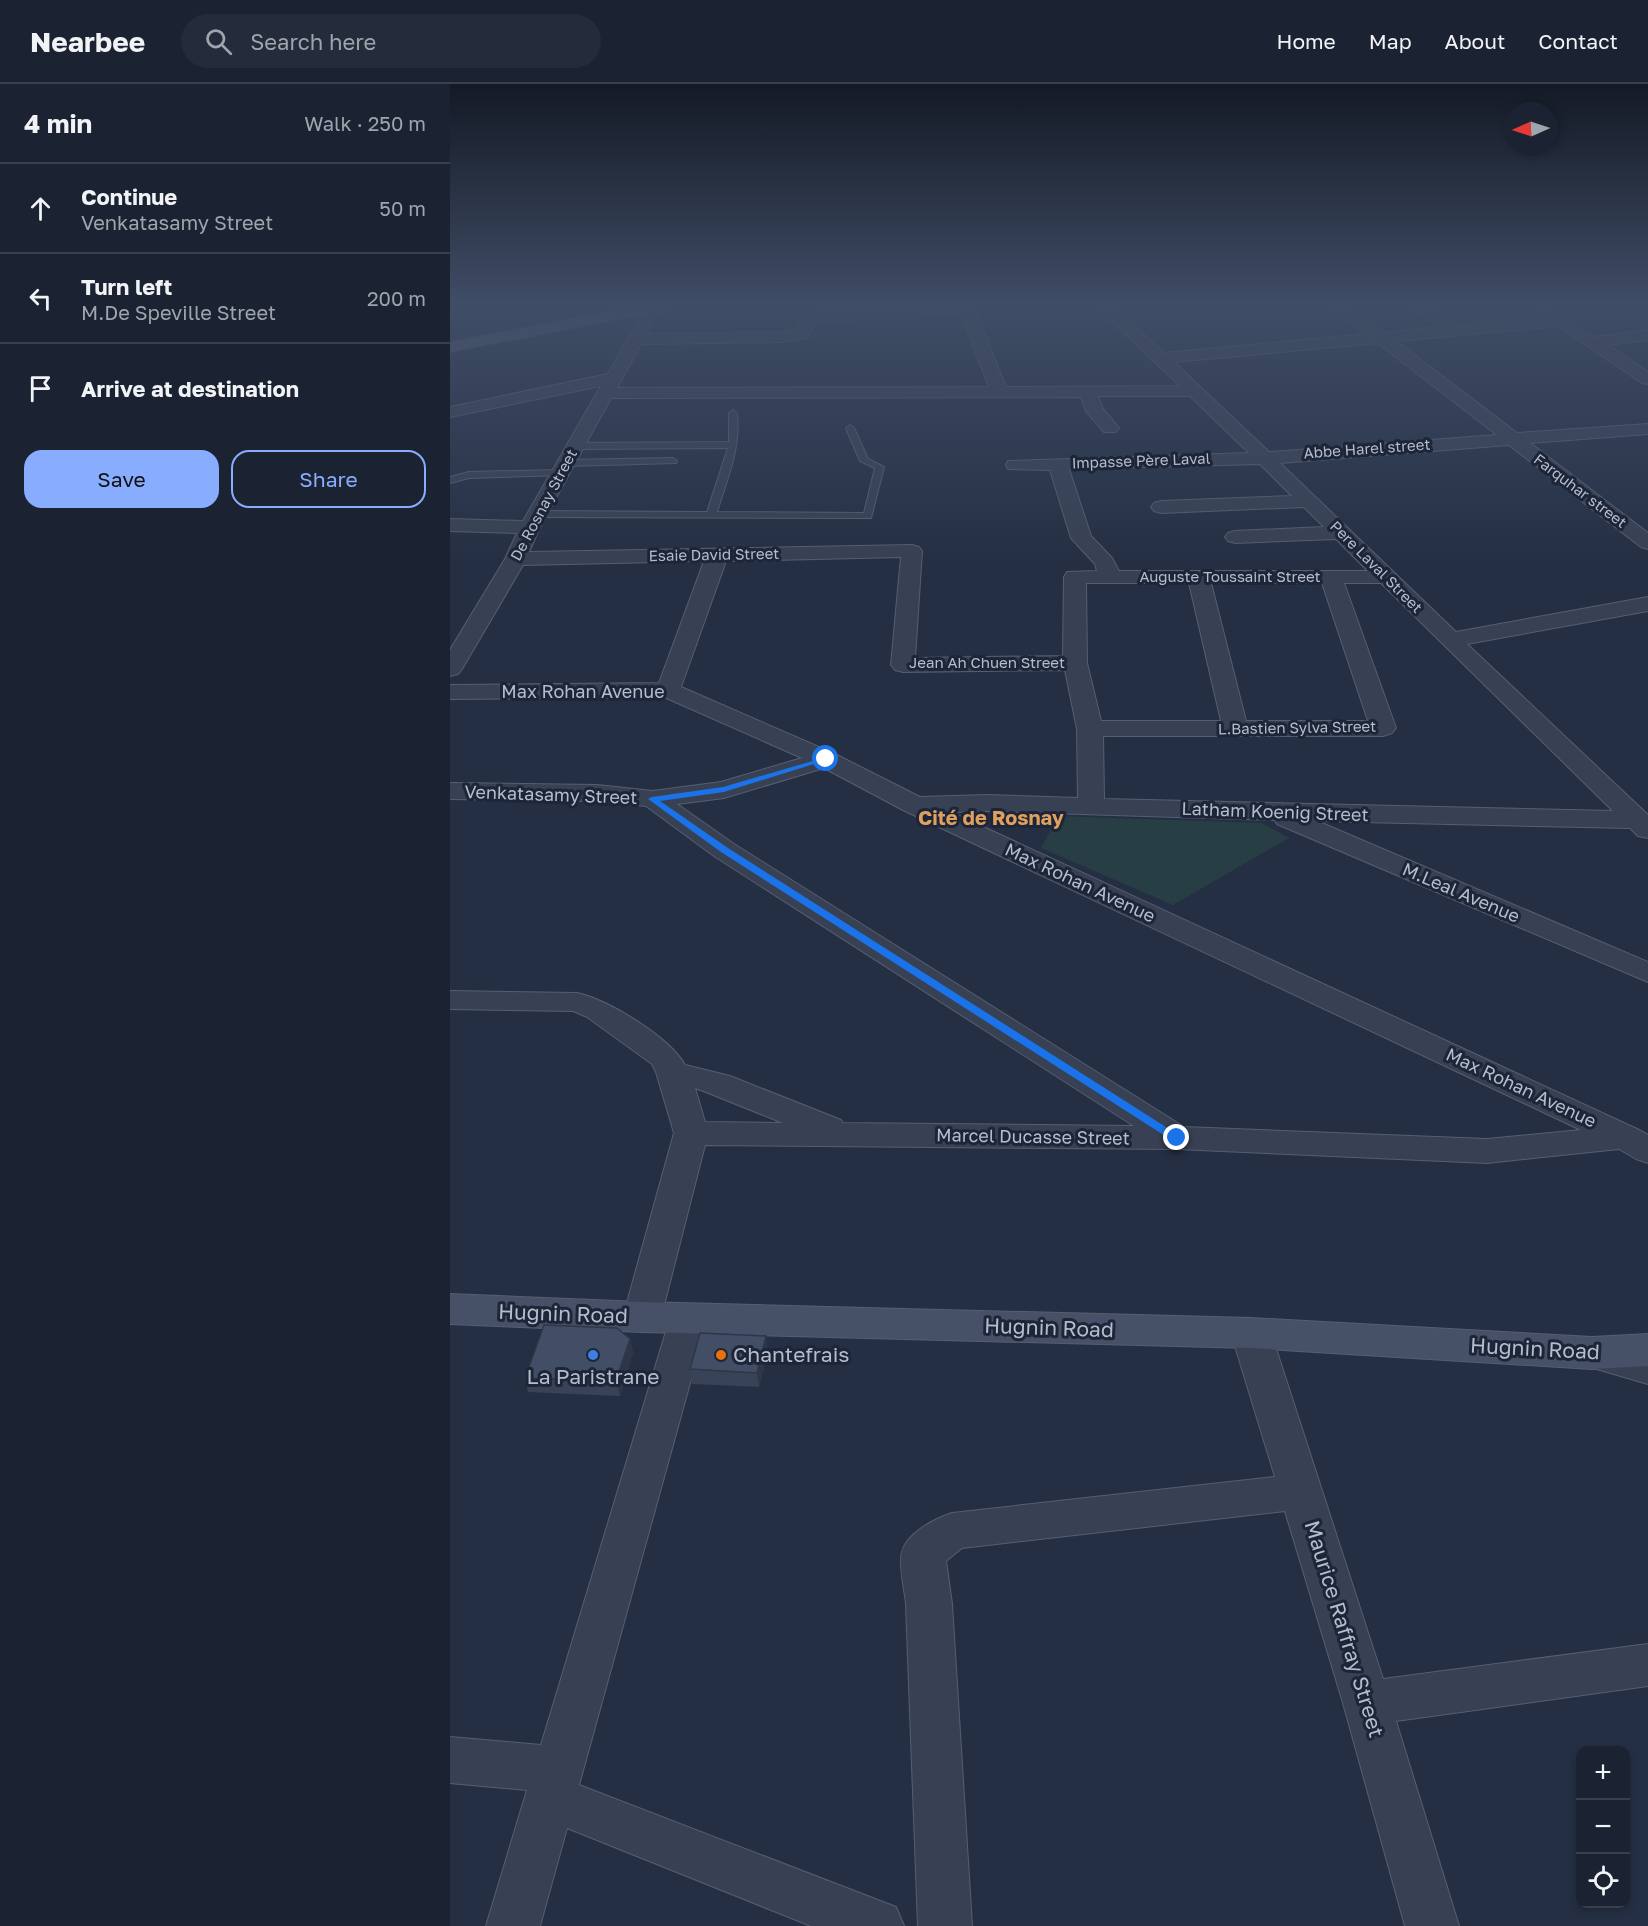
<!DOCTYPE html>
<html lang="en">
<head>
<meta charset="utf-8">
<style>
  :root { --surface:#1b2332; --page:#242b3a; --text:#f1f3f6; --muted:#a0a4ac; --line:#39404d; --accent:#88adff }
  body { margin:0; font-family:"Golos Text",sans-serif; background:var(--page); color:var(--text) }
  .controls { position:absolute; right:18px; bottom:18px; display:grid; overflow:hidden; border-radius:12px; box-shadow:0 3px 9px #0003 }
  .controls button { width:54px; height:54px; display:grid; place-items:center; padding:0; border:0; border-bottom:2px solid var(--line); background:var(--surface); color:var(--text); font:30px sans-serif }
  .compass { position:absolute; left:1054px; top:18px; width:54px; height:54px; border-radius:50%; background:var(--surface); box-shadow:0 3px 9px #0003; rotate:267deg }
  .stop { position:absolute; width:18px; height:18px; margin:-14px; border:4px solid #1a73e8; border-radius:50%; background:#fff }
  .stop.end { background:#1a73e8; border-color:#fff; box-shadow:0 2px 6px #0008 }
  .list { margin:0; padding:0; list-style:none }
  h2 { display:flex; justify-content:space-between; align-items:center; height:78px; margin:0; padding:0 24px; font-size:26px }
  h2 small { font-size:20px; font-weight:400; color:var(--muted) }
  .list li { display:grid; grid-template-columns:39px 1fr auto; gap:18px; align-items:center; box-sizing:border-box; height:90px; padding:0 24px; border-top:2px solid var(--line) }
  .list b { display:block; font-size:22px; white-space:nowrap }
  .list p { margin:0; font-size:20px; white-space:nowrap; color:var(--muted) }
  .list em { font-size:20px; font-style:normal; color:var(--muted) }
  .actions { display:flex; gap:12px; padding:18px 24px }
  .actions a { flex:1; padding:14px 0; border:2px solid var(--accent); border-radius:18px; text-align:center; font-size:21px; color:var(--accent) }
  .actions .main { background:var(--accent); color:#111 }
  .icon { flex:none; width:33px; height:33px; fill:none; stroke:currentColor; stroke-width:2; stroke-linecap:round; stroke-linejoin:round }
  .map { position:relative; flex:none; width:1198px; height:1842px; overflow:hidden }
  header { display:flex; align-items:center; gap:36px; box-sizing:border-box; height:84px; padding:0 30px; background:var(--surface); border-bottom:2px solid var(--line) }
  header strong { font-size:28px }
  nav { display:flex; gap:33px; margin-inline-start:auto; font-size:21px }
  .search { width:420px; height:54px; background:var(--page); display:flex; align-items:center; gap:15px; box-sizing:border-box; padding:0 21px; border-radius:33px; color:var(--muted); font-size:22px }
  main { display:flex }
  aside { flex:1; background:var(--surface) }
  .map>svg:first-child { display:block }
</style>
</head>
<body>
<header>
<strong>Nearbee</strong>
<div class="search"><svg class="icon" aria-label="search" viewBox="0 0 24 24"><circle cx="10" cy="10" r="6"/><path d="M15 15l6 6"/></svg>Search here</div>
<nav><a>Home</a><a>Map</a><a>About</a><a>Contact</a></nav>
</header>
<main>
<aside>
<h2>4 min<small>Walk · 250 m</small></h2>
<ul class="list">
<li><svg class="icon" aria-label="ahead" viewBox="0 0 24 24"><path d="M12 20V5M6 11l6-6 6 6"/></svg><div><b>Continue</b><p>Venkatasamy Street</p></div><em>50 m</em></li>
<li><svg class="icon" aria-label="left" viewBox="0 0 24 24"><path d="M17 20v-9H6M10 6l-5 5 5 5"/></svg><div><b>Turn left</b><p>M.De Speville Street</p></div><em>200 m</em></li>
<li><svg class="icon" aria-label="arrive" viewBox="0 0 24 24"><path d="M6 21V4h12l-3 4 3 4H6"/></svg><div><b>Arrive at destination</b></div></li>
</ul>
<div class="actions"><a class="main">Save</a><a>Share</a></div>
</aside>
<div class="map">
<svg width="1198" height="1842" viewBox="0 0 1198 1842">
  <rect width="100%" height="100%" fill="#242f43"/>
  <polygon fill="#263e44" points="608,732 812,739 839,754 723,821 591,764"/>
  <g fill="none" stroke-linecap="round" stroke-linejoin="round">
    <defs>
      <g id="service">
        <path d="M283 326 287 329C291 364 277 395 267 428L414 429 425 384 410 377 396 344 400 341 404 344 418 375 434 383 421 434 87 433 82 430 87 427 257 428 278 364 125 365 121 362 125 359 279 358V329Z"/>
        <polygon points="223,374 227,377 226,379 116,382 112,379 116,376"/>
        <polygon points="110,386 115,389 113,391 19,394 0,399 0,393 19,388"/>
      </g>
      <g id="minor">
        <path d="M197 221H209L211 224 196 250 334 248 346 246 354 233 373 227 523 221 556 303 730 302 645 221H662L714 269 916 250 874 221H892L934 249 991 243 955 221H974L1010 242 1095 234 1086 226 1094 221 1145 253 1198 246V256L1158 261 1198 288V300L1192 299 1108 242 946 257 1067 349 1198 340V350L1080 359 1198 449V465L1191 463 1059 361 830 379 1006 548 1198 513V527L1017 560 1198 731V754L1188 752 1180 744 867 737 1198 878V898L827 740 825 736 537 727 501 728 1187 1045 1198 1051V1079L1186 1075 1169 1065 1037 1079 727 1065 255 1061 211 1233 206 1243 192 1247 178 1243 173 1233 224 1049 206 988 202 980 137 933 123 927 0 925V907L127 909C159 916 219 953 235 981L280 992 391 1036 393 1039 684 1042 264 772 196 722 147 717 0 715V699L147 701 203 707 271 698 352 674 214 613 0 615V601L209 599 254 477 73 481 12 585 8 590 0 592V566L55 475 67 449 0 447V435L73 437 151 302 0 333V323L158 290ZM511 230 539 303 167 304 191 260 334 258 358 253 365 239 374 237ZM928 259 1047 351 819 368 724 278ZM648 312H740L799 369 558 377 556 381 558 385 600 386 621 454 645 480 647 487 617 488 614 493 613 572 465 574 472 467 469 463 462 461 79 468 90 443 161 314 631 313 636 327 654 348H666L669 344 653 325ZM810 380 842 412 711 417 704 419 701 423 704 427 711 429 854 423 874 443 785 447 778 449 775 453 778 457 785 459 886 455 918 487H669L662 474 641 452 619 385ZM451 473 441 581 445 586 453 588 615 586 627 645 628 714 537 711 470 713 385 670 231 603 276 477ZM636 499H739L771 637H651L637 579ZM761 499H872L918 637H796ZM894 499H931L1163 727 654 715 653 652H933L942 649 946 644ZM374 684 455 727 1131 1046 1037 1055 734 1043 284 760 227 720 274 714ZM245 1004 256 1008 333 1039 255 1038Z"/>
        <polygon points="239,1220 253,1224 258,1234 129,1701 446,1823 454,1842 361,1842 117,1744 90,1842 36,1842 77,1706 0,1699 0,1653 91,1661 220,1234 225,1224"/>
        <path d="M801 1234 815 1239 821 1249 933 1595 1198 1560V1602L946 1637 1009 1842H955L893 1619 835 1427 512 1464 496 1477 502 1520 522 1842H468L456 1520C455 1507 448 1480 452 1468 457 1449 484 1435 502 1429L825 1393 781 1249 787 1239Z"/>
        <polygon points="1147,1255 1198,1270 1198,1300 1133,1281 1127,1270 1133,1259"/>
      </g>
      <polygon id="secondary" points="0,1210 192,1218 801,1234 1142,1253 1198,1250 1198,1282 1142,1285 801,1264 192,1248 0,1240"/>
      <polygon id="primary" points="191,221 224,221 216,226 0,268 0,258"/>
    </defs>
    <use href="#service" stroke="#565f70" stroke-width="2"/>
    <use href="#minor" stroke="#565f70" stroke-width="2"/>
    <use href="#secondary" stroke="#565f70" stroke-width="2"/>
    <use href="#primary" stroke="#424a5c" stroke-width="2"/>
    <use href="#service" fill="#384153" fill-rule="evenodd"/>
    <use href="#minor" fill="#384153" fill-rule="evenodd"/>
    <use href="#secondary" fill="#465066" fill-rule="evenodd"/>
    <use href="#primary" fill="#566073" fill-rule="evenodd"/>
  </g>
  <g fill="#394358">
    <polygon points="180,1255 183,1269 170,1312 78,1308 75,1294"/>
    <polygon points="318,1267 309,1303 242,1300 240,1285"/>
  </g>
  <g fill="#2e3747">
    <polygon points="316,1252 318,1267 309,1303 307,1289"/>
    <polygon points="180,1255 183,1269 170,1312 166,1297"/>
  </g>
  <g fill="#424e66" stroke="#2e3747" stroke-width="1.5">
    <polygon points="94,1241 167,1244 180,1255 166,1297 75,1294"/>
    <polygon points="250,1249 316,1252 307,1289 240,1285"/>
  </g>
  <linearGradient id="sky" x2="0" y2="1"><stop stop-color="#141a25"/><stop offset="0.46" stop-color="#3f4d66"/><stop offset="1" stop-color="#3f4d66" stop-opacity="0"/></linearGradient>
  <rect width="1198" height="479" fill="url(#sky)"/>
  <polygon fill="#1a73e8" points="373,674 380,675 274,708 210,717 278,764 730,1052 730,1057 723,1057 271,768 198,715 202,713 273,703"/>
  <circle fill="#3f7fe0" stroke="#1d2638" stroke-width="2" cx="143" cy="1271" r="6"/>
  <circle fill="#e8710a" stroke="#1d2638" stroke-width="2" cx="271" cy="1271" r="6"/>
  <g text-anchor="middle" stroke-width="6" stroke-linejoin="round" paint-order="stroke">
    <g font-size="15" fill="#b5bdcd" stroke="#1d2638">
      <text transform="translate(917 365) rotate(-4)" y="5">Abbe Harel street</text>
      <text transform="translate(691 377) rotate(-2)" y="5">Impasse Père Laval</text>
      <text transform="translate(1130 407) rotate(37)" y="5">Farquhar street</text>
      <text transform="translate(94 421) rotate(-62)" y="5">De Rosnay Street</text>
      <text transform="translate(264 471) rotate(-1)" y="5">Esaie David Street</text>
      <text transform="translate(926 483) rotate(45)" y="5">Pere Laval Street</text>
      <text x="780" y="498">Auguste Toussaint Street</text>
      <text x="537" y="584">Jean Ah Chuen Street</text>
      <text transform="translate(847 644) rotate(-1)" y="5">L.Bastien Sylva Street</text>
    </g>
    <g font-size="18" fill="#b5bdcd" stroke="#1d2638">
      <text x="133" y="614">Max Rohan Avenue</text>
      <text transform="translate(101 711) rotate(2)" y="6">Venkatasamy Street</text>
      <text transform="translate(825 728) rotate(2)" y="6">Latham Koenig Street</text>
      <text transform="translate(630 799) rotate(25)" y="6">Max Rohan Avenue</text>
      <text transform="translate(1011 809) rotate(23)" y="6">M.Leal Avenue</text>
      <text transform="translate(1071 1004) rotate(25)" y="6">Max Rohan Avenue</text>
      <text transform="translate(583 1053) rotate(1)" y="6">Marcel Ducasse Street</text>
    </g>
    <g font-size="20" font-weight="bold" fill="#df9f5e" stroke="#1d2638">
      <text x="541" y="741">Cité de Rosnay</text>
    </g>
    <g font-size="21" fill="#b5bdcd" stroke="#1d2638">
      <text transform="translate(113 1230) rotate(2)" y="7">Hugnin Road</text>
      <text transform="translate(599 1244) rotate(2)" y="7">Hugnin Road</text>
      <text transform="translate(1085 1265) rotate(3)" y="7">Hugnin Road</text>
      <text transform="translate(894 1545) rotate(73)" y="7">Maurice Raffray Street</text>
    </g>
    <g font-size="21" fill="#b5bdcd" stroke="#1d2638" text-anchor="start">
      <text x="283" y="1278">Chantefrais</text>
      <text x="143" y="1300" text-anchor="middle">La Paristrane</text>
    </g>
  </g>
</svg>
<div class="controls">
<button>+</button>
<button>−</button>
<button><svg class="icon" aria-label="locate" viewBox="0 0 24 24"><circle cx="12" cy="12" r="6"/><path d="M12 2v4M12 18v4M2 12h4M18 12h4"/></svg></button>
</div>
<svg class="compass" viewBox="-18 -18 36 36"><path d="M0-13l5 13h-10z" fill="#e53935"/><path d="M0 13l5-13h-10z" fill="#a0a4ac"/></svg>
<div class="stop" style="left:376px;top:675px"></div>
<div class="stop end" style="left:727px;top:1054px"></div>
</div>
</main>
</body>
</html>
